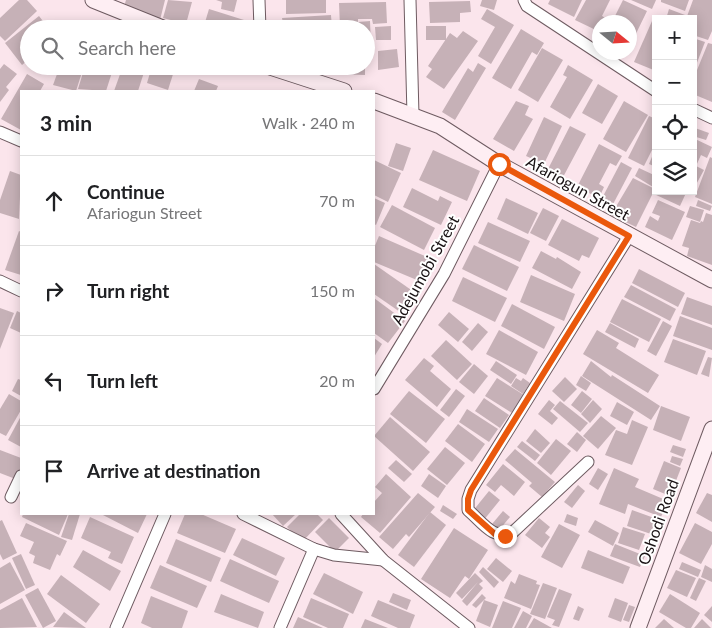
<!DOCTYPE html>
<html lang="en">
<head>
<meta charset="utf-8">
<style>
  :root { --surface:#fff; --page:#f2f2f2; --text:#202124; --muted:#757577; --line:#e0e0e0 }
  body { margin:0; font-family:Lato,sans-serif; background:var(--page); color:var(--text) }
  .controls { position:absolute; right:15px; top:15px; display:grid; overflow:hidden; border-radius:0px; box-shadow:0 2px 12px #0003 }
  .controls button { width:45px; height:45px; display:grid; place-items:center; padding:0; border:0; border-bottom:1px solid var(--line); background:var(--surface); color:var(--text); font:25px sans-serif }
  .compass { position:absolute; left:592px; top:15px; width:45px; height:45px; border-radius:50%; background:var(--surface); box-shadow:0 2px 12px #0003; rotate:108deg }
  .stop { position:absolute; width:15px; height:15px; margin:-11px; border:4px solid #ea580c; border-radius:50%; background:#fff }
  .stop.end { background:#ea580c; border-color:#fff; box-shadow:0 1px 5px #0008 }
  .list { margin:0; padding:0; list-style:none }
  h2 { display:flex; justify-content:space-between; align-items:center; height:65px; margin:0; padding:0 20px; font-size:21px }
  h2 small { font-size:16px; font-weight:400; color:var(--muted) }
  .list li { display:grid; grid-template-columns:32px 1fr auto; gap:15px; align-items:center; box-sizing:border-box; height:90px; padding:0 20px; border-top:1px solid var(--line) }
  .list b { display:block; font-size:19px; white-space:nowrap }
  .list p { margin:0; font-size:16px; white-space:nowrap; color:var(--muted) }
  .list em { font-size:16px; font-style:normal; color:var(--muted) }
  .icon { flex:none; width:28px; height:28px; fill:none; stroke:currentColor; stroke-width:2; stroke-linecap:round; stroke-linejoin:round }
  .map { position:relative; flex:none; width:712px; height:628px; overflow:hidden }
  .search { position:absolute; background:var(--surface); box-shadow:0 2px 12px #0003; left:20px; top:20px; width:355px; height:55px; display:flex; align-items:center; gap:12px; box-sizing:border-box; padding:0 18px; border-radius:28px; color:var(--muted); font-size:19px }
  .panel { position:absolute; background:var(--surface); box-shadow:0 2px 12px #0003; left:20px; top:90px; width:355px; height:425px; border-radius:0px }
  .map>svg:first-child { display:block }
</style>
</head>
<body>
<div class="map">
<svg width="712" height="628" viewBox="0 0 712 628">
  <rect width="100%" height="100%" fill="#fbe5ec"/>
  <g fill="#c6b1b7">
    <polygon points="19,0 27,0 37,11 5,41 0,36 0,18"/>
    <polygon points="126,0 165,0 160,20 123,10"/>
    <polygon points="168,0 192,2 186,24 163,18"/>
    <polygon points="216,0 237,0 234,12 221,9 222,2"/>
    <polygon points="286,0 326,0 326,13 286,14"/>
    <polygon points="482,0 497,0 494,10 480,6"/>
    <polygon points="550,0 582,0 574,17 548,4"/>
    <polygon points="586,0 610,0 602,16 607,19 606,22 600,22 600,32 575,20"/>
    <polygon points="623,0 647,11 630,46 630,22 612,22"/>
    <polygon points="631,0 656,0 652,9"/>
    <polygon points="661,0 689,0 685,11 661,2"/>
    <polygon points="693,0 712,0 712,31 708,40 693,35 693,19 686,19"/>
    <polygon points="470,1 471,12 460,13 460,22 430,23 429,2"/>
    <polygon points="386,2 387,23 373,24 372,19 358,19 358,22 370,21 371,47 366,47 366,29 340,27 339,3"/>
    <polygon points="209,9 244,20 242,29 203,29"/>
    <polygon points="487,9 514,25 491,64 478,56 495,27 481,19"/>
    <polygon points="669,9 685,15 684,19 666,19"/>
    <polygon points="331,15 332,29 284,29 282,18"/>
    <polygon points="39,16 49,29 29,29 29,59 22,65 5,43"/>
    <polygon points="652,21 656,23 656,71 634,62"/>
    <polygon points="391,26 391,40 376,40 375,27"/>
    <rect x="426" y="26" width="20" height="14"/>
    <polygon points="521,29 544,43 537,55 532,52 511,89 492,78"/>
    <polygon points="463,31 478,41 444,89 426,77 432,69 428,66 450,33 457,38"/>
    <polygon points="693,38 705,42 693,73"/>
    <polygon points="708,43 712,44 712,102 693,94 693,80"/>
    <polygon points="542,48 563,60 538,102 518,90"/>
    <polygon points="397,49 399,67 378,70 378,51"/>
    <polygon points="478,63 486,68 455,120 442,112 468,68 473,72"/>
    <polygon points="4,64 17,74 6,87 9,90 0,102 0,69"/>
    <polygon points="568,65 593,80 570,119 550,107 567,77 563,75"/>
    <polygon points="60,66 84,66 76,91 53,85"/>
    <polygon points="85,66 114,66 106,91 78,89"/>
    <polygon points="123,66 146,66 138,91 114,91"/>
    <polygon points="152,66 174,71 168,90 147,83"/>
    <polygon points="335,66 365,66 365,75 334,74"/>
    <polygon points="27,74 44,84 40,91 21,91 21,130 1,119"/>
    <polygon points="199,79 218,86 216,91 194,91"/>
    <polygon points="598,84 618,96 602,124 582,113"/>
    <polygon points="516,101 529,106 525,115 533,119 514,151 493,139"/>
    <polygon points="624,101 648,115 626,152 603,139"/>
    <polygon points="649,116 656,119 656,142 644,166 628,158"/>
    <polygon points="544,117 562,126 544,164 526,156"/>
    <polygon points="570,126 586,134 562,179 547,171"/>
    <polygon points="695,128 709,133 706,140 693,136"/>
    <polygon points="693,138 712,147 707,158 701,155 696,166 704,170 693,190"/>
    <polygon points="396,143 411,148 403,171 388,166"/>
    <polygon points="599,144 622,156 616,166 610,163 599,184 604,187 599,198 577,187"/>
    <polygon points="656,147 656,167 649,164"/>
    <polygon points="433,150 480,171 467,201 419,180"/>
    <polygon points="710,157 712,158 712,204 695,197"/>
    <polygon points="374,160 401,173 388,202 374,195"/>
    <polygon points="621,162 632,168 611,208 600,202"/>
    <polygon points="639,168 656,176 653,187 635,176"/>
    <polygon points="10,171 21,175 19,219 0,213 0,200"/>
    <polygon points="633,178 655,189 636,227 611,215"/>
    <polygon points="412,188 438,201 440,196 452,202 441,225 403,207"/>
    <polygon points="655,191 683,191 686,193 680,206 654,194"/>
    <polygon points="374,198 385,203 376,225 374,224"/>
    <polygon points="506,198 538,213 528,234 497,219"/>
    <polygon points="658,200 685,212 672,240 645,227 650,216 658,221 660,216 652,213"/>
    <polygon points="698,200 712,206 710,211 696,206"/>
    <polygon points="392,205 435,228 424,250 380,227"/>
    <polygon points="690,206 704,210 700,222 686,217"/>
    <polygon points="543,208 559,216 546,241 530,233"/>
    <polygon points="706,213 712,215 712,265 687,256 689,248 682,246 691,220 700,223 701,221 703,222"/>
    <polygon points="562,219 599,238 589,258 582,255 579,261 548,245"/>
    <polygon points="488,222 530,241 520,262 478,243"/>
    <polygon points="19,231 21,232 21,275 5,270"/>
    <polygon points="379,236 434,260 424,283 374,262 374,248"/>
    <polygon points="474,245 519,267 507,291 462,269"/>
    <polygon points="541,251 556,259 557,257 581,272 572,289 532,268"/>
    <polygon points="374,264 417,294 403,314 374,294"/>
    <polygon points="639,269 685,293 678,307 632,283"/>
    <polygon points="531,275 575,294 564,321 520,302"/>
    <polygon points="463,277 507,298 495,322 452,301"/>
    <polygon points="631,285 676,309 670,321 624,297"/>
    <polygon points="687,297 712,306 712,325 681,314"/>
    <polygon points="374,298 405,321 388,343 374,333"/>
    <polygon points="622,299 661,319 649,342 610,322"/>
    <polygon points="512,304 555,327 544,349 501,326"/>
    <polygon points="0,308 14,313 0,349"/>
    <polygon points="17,311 21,313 21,333 10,328"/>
    <polygon points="449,312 469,329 458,342 438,325"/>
    <polygon points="680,316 712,328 712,350 673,336"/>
    <polygon points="663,321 672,326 656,356 647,351"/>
    <polygon points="478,323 488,332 472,351 462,342"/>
    <polygon points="610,323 639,339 635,348 605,332"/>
    <polygon points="499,330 538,352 526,375 486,354"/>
    <polygon points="597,330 619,343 616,348 659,375 648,393 583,354"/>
    <polygon points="374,338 382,344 374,357"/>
    <polygon points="673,339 706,351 697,375 664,362"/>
    <polygon points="446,340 472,364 457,380 431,356"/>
    <polygon points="708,357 712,358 709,377 701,374"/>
    <polygon points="424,358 434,366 430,371 451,389 437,407 405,380"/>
    <polygon points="496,361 517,375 511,384 490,370"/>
    <polygon points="591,361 611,377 612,375 660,406 651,420 582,376"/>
    <polygon points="474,364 488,376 474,394 459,382"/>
    <polygon points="581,376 591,383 586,391 576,385"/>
    <polygon points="565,377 577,389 564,402 552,391"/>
    <polygon points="497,378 524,395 512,413 485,396"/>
    <polygon points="516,378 521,381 523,378 530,383 523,394 511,386"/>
    <polygon points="18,379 21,380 21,396 12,391"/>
    <polygon points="456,389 465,396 449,417 440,410"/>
    <polygon points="409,391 445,419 426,443 390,414"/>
    <polygon points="582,391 592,399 581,413 571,405"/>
    <polygon points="9,394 21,401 21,410 6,436 0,433 0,409"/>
    <polygon points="484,398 509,415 500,428 475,411"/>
    <polygon points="549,400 555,405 550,411 558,418 552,425 538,414"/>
    <polygon points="593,400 602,409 590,423 581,414"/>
    <polygon points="560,401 588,423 580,432 553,409"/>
    <polygon points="617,402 634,412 627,425 610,416"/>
    <polygon points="661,406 690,417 681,441 653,430"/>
    <polygon points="467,409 498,429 489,442 459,422"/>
    <polygon points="21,416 21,447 8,440"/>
    <polygon points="601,416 616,428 598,449 583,436"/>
    <polygon points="390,417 430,452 413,471 374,436"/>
    <polygon points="632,420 648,427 632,465 605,455 616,430 627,434"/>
    <polygon points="458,424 485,444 472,462 445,441"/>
    <polygon points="535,429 550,443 541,453 526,441"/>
    <polygon points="577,432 586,440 577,452 567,444"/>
    <polygon points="556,439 571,451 551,475 537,463"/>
    <polygon points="522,441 540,455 535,461 517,447"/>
    <polygon points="673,445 686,449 683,457 670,452"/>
    <polygon points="445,447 465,463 447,485 427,469"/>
    <polygon points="515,449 555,482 542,497 529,486 532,483 505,460"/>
    <polygon points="0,450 21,458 21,472 18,480 0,473"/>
    <polygon points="672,456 683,459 680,466 670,462"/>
    <polygon points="396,460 412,474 404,482 388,468"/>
    <polygon points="664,461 681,468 670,496 653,489"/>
    <polygon points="503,464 525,482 514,496 501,485 495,492 486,485"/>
    <polygon points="598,468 608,474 598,490 589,484"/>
    <polygon points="614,468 639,479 635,487 668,501 661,517 628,504 625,514 599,504"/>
    <polygon points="386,474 411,497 380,533 361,517 363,514 374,514 374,502 382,493 375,487"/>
    <polygon points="429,474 446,486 438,498 421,486"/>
    <polygon points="578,485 585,491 572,508 564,502"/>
    <polygon points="489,491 500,500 483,521 472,512"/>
    <polygon points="418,493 435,507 409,537 406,534 393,549 379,537"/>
    <polygon points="707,493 712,495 712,522 696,513"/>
    <polygon points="443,505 457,514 453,519 440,511"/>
    <polygon points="632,510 657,519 651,534 627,526"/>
    <polygon points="503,511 510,517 499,530 492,524"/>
    <polygon points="430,512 446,525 414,567 398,555"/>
    <polygon points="23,514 68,514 59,535 22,517"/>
    <polygon points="69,514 80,514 72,540 61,537"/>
    <polygon points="101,514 147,514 138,533"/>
    <polygon points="185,514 201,514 236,529 225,553 177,533"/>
    <polygon points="272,514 296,514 283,526"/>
    <polygon points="300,514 317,514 323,520 302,542 287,527"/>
    <polygon points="567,514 578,518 576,526 564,522"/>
    <polygon points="90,517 134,537 122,564 108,558 111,552 81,538"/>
    <polygon points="329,518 349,538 335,552 315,532"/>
    <polygon points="539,518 550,527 545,533 550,537 542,548 525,535"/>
    <polygon points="2,520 17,553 3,560 0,554 0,521"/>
    <polygon points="595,520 619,533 613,546 588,532"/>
    <polygon points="26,523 67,541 60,556 57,554 50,570 33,563 35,556 29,553 34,542 20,536"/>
    <polygon points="695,523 712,532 712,544 701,564 679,553"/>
    <polygon points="559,524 580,535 562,568 541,557"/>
    <polygon points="623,527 645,534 639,550 618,543"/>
    <polygon points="454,528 488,550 469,579 465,576 450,598 421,579"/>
    <polygon points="242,538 285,558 276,576 233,555"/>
    <polygon points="176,539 221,558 211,582 166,563"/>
    <polygon points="615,544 645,556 640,567 610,556"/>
    <polygon points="83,550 121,571 110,591 73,567"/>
    <polygon points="588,550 630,567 623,584 581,568"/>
    <polygon points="21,554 35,585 26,589 12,558"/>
    <polygon points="496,558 512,571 503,582 487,569"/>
    <polygon points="230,559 279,581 269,603 220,581"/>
    <polygon points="10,562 25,590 0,604 0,568"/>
    <polygon points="682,562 701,570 698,577 679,569"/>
    <polygon points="160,565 207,586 197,608 150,588"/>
    <polygon points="705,565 712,569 712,582 701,577"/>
    <polygon points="483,567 499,582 494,588 479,572"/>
    <polygon points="676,570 696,578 687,597 667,588"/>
    <polygon points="324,573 363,592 353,614 313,594"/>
    <polygon points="475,573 483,581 479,584 483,588 467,606 462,601 478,582 462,599 456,593"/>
    <polygon points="519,574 537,581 536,584 540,585 531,609 504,598 511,581 515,584"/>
    <polygon points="61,575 100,604 86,623 47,594"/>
    <polygon points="699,578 706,581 696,601 690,598"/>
    <polygon points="543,583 557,588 545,619 530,614"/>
    <polygon points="38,588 56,621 43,628 25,595"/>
    <polygon points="559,589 572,594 559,627 552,625 555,620 547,617"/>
    <polygon points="393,593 411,600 407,610 389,602"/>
    <polygon points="221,594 264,612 258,628 214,612"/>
    <polygon points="482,594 486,598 476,608 472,605"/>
    <polygon points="670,594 700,613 691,628 686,628 659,612"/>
    <polygon points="151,596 188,611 182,628 152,628 141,623"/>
    <polygon points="22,598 37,627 0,628 0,610"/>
    <polygon points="311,598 349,614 343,628 328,628 303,617"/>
    <polygon points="615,598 628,603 621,622 608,617"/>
    <polygon points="378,600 415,615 410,628 398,628 371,616"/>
    <polygon points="484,600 498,605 490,627 476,621"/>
    <polygon points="503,601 521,608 512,628 492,628"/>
    <polygon points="629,605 635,607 629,622 623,620"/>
    <polygon points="578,606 584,609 579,621 573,619"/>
    <polygon points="712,606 712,622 704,615"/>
    <polygon points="523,611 532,616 526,628 514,628"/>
    <polygon points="64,612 86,628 53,627"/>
    <polygon points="298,617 323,628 293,628"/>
    <polygon points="534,618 552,628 528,628"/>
    <polygon points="365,619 388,628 361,628"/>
    <polygon points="664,619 674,628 655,628"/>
    <polygon points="702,619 711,628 694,628"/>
  </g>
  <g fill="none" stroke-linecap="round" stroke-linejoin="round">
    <defs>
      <g id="street">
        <polyline points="259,0 260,29"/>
        <polyline points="410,0 413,115"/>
        <polyline points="524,0 527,6 656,91"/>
        <polyline points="693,109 712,118"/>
        <polyline points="0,132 21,141"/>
        <polyline points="0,281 21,291"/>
        <polyline points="374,389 444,274 499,164"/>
        <path d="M588 462 512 533C494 541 482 522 468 510V499L471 490 629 236"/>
        <polyline points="11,497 21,476"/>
        <polyline points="243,514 314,549"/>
        <polyline points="341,514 383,560 469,628"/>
        <polyline points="116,628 165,514"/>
        <polyline points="280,628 314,549 334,555 383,560"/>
      </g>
      <g id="secondary">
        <polyline points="93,0 165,29"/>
        <polyline points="267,66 344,91"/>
        <polyline points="374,101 440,126 499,164 712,280"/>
        <polyline points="638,628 712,429"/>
      </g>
    </defs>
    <use href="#street" stroke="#6e5b61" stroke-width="13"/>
    <use href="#secondary" stroke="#6e5b61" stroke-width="17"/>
    <use href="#street" stroke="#fff" stroke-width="11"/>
    <use href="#secondary" stroke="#feeef3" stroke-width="15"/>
  </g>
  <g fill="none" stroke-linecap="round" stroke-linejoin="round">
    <polyline stroke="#ea580c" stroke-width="6" points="499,164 629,236 471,490 468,499 468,510 496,535 505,536"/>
  </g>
  <g text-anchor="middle" stroke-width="4" stroke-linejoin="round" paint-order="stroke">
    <g font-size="16" fill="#191214" stroke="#fff">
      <text transform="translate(578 188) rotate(29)" y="6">Afariogun Street</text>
      <text transform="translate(425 270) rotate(-61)" y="6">Adejumobi Street</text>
      <text transform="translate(658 522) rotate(-70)" y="6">Oshodi Road</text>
    </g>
  </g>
</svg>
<div class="controls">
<button>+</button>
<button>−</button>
<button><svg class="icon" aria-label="locate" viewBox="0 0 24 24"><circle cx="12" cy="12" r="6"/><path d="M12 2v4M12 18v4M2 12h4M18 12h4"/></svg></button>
<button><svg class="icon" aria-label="layers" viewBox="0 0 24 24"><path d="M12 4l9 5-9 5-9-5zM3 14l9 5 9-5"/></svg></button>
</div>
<svg class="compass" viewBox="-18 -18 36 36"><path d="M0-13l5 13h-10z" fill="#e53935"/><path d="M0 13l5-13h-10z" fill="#757577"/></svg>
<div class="stop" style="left:499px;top:164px"></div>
<div class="stop end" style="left:505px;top:536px"></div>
<div class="search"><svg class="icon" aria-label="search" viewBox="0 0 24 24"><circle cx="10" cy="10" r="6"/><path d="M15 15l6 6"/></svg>Search here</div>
<section class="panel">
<h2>3 min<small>Walk · 240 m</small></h2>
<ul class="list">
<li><svg class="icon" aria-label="ahead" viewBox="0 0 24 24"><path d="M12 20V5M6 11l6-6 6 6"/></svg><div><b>Continue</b><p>Afariogun Street</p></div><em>70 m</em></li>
<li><svg class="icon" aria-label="right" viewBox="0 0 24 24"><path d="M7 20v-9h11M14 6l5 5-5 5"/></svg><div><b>Turn right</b></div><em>150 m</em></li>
<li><svg class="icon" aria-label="left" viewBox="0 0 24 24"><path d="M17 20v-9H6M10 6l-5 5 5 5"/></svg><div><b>Turn left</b></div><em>20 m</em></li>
<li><svg class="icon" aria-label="arrive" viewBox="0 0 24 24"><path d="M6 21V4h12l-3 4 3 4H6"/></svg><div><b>Arrive at destination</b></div></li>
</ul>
</section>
</div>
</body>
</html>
